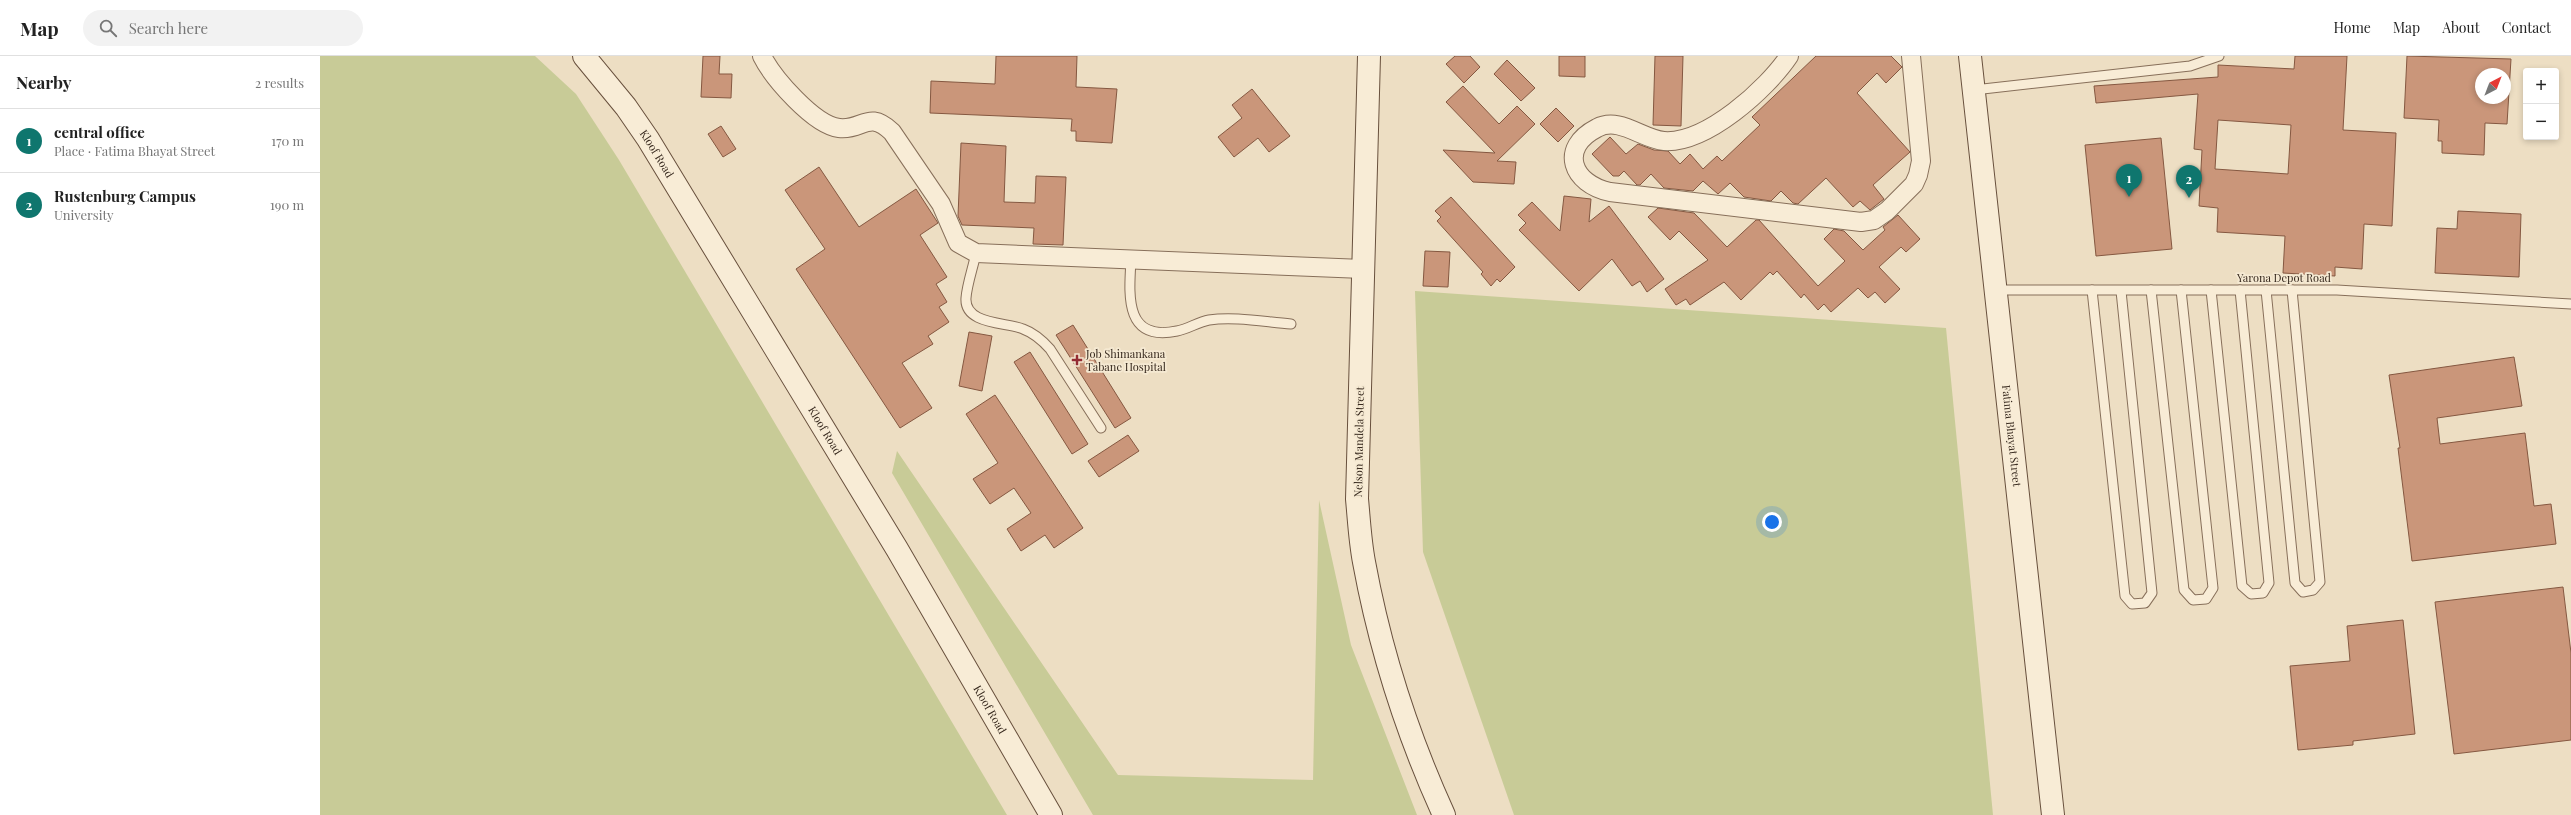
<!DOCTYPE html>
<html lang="en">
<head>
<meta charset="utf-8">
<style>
  :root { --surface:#fff; --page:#f2f2f2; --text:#222; --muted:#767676; --line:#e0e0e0; --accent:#0f766e }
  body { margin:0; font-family:"Playfair Display",serif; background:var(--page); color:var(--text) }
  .controls { position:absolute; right:12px; top:12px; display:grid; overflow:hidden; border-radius:4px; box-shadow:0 2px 6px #0003 }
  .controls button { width:36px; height:36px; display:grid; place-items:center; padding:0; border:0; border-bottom:1px solid var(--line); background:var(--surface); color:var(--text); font:20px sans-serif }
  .compass { position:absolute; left:2155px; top:12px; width:36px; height:36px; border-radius:50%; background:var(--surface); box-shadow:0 2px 6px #0003; rotate:42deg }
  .you { position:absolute; left:1452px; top:466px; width:14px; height:14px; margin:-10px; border:3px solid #fff; border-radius:50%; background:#1a73e8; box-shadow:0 0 0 6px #1a73e833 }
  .badge { display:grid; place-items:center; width:26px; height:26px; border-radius:50%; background:var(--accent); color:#fff; font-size:13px; font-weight:700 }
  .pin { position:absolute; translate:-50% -33px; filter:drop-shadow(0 1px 2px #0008) }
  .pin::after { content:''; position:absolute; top:21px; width:14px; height:12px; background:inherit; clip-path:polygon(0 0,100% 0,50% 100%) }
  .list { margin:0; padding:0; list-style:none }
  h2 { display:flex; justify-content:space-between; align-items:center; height:52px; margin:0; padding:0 16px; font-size:17px }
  h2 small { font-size:13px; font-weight:400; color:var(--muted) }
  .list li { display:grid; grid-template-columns:26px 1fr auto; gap:12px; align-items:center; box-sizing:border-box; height:64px; padding:0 16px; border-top:1px solid var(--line) }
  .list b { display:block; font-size:15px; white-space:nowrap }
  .list p { margin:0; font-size:13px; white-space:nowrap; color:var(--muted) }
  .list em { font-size:13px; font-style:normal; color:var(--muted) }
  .icon { flex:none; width:22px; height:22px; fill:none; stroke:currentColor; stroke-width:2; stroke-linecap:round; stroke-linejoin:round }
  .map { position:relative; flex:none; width:2251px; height:759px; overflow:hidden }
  header { display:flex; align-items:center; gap:24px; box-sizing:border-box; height:56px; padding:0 20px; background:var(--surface); border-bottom:1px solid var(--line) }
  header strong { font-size:19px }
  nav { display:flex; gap:22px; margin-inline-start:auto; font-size:14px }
  .search { width:280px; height:36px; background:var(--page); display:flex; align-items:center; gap:10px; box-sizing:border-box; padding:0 14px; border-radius:22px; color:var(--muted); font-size:15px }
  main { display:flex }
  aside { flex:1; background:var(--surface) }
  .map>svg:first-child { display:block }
</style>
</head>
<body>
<header>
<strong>Map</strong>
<div class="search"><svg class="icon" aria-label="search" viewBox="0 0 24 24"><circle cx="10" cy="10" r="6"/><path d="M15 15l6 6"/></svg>Search here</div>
<nav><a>Home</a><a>Map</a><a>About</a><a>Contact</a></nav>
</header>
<main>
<aside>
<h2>Nearby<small>2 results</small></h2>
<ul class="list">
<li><span class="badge">1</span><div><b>central office</b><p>Place · Fatima Bhayat Street</p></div><em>170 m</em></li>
<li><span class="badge">2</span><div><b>Rustenburg Campus</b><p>University</p></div><em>190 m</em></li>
</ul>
</aside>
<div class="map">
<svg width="2251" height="759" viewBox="0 0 2251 759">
  <rect width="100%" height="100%" fill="#eddec3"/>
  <g fill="#c8cb97">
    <polygon points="0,0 215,0 256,38 299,104 687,759 0,759"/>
    <polygon points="1095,235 1626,272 1673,759 1194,759 1103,496"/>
    <polygon points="577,395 798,719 993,724 999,444 1031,589 1097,759 773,759 572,417"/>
  </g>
  <g fill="#ca967a" stroke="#855841" fill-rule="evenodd">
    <polygon points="383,0 400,0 399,18 412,18 411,42 381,41"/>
    <polygon points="676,0 757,0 756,31 797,33 792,87 756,85 756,75 751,75 752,63 610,57 611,25 675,28"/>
    <polygon points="1135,0 1150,0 1160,11 1144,27 1126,8"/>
    <polygon points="1239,0 1265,0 1265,21 1239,20"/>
    <polygon points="1335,0 1363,0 1361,70 1333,69"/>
    <polygon points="1496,0 1571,0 1582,11 1566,27 1557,17 1537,37 1590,96 1553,129 1564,143 1550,154 1540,145 1533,151 1506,122 1478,148 1473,147 1461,135 1451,145 1424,141 1410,127 1398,138 1383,125 1373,135 1344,132 1331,118 1320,129 1317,129 1304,115 1299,120 1293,120 1272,98 1290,81 1306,98 1318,88 1334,94 1348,95 1360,108 1370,98 1383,113 1397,100 1402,105 1440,69 1432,61"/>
    <path d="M1975 0H2027L2023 74 2076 77 2072 170 2044 168 2042 213 2015 211V220L1963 217 1965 180 1897 176 1898 152 1879 150 1882 94 1874 93 1878 38 1776 47 1774 30 1898 21V9L1974 13ZM1898 64 1971 69 1968 118 1895 113Z"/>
    <path d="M2087 0 2191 3 2187 68 2165 67 2164 99 2122 97V85H2118L2119 64 2084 62ZM2161 18H2185V42H2161Z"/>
    <polygon points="1187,4 1215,32 1201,45 1174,18"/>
    <polygon points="1143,30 1179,68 1197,50 1215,68 1177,105 1196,106 1194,128 1153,126 1123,94 1175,97 1126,46"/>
    <polygon points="932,33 970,80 949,96 938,82 914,101 898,81 922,62 912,49"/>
    <polygon points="1236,52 1254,70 1238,86 1220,68"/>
    <polygon points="401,70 416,93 403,101 388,78"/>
    <polygon points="1841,82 1852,193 1776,200 1765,89"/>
    <polygon points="641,87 686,90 684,146 715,147 716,120 746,121 743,189 713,188 714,172 642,169 638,160"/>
    <polygon points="499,111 539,171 596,133 618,167 600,179 627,221 616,228 627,246 619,251 629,266 608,280 613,288 582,307 612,352 580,372 476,213 505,193 465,134"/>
    <polygon points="1244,140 1271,143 1269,166 1289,150 1344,223 1327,236 1320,225 1312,230 1292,203 1259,235 1199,174 1206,167 1198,159 1212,146 1240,175"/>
    <polygon points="1131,141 1195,211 1180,226 1177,223 1171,230 1161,218 1163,216 1117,165 1121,161 1115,155"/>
    <polygon points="1338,152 1374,157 1407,191 1436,164 1439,164 1498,230 1525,205 1504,183 1514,173 1524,175 1543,194 1565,174 1563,171 1578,159 1600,183 1586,196 1581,191 1559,211 1580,233 1565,247 1555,236 1548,242 1538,232 1511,256 1504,248 1498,254 1484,238 1481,242 1457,215 1453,219 1450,216 1421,244 1404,226 1370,249 1366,243 1356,249 1345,233 1388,204 1359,175 1350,184 1328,161"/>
    <polygon points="2138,155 2201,158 2199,221 2115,217 2117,172 2137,173"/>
    <polygon points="1105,195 1130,196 1128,231 1103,230"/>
    <polygon points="753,269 811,362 795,372 736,279"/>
    <polygon points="649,276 672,280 662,335 639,330"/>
    <polygon points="710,296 768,388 752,398 694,306"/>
    <polygon points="2194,301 2202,350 2117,362 2120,388 2205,377 2214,450 2231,448 2236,488 2092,505 2078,392 2080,392 2069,319"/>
    <polygon points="675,339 763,472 734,492 725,479 701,495 687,473 711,457 694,432 670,448 653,423 678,407 646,358"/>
    <polygon points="808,379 819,395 779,421 768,405"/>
    <polygon points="2243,531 2251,597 2251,684 2134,698 2115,546"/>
    <polygon points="2083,564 2095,678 2033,685 2033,689 1978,694 1970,610 2030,605 2027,570"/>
  </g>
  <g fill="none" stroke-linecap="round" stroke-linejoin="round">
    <defs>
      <g id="lane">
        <polyline points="1654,34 1870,10 1899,0"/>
        <path d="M656 197C653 212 647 228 646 242 644 269 687 266 703 273 714 277 722 284 730 293L781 372"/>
        <path d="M811 204C809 239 804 286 857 275 868 273 878 266 889 264 914 260 945 266 971 268"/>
        <polyline points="1677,234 2017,234 2251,248"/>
        <polyline points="1772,234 1805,540 1812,548 1825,547 1832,537 1801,235"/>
        <polyline points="1831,234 1864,534 1873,544 1886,543 1893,532 1861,234"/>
        <polyline points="1891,234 1922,530 1931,538 1943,537 1949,527 1920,234"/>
        <polyline points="1946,234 1975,527 1983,536 1993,534 2000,526 1972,234"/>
      </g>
      <g id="street">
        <path d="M442 0C453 22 494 69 519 72 543 75 548 53 572 76L621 148 638 187 656 197 1043 213"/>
        <path d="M1469 0C1447 33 1386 88 1344 85 1322 83 1299 60 1277 72 1238 92 1252 128 1290 136L1541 166 1554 164 1567 155 1594 128 1598 119 1601 105 1591 0"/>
      </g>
      <g id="secondary">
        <path id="s1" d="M264 0 306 51 328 83 577 493 731 759"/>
        <path d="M1049 0 1037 443C1039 464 1040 485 1044 506 1060 593 1087 678 1124 759"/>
        <path id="s2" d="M1650 0 1733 759"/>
      </g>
    </defs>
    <use href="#lane" stroke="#876f5a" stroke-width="11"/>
    <use href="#street" stroke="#876f5a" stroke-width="20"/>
    <use href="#secondary" stroke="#68503d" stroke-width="24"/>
    <use href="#lane" stroke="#f8ecd6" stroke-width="9"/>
    <use href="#street" stroke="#f8ecd6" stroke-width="18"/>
    <use href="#secondary" stroke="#f8ecd6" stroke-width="22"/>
  </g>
  <path fill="#942c33" stroke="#f5e9d2" stroke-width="1.5" d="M755 298h4v4h4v4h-4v4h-4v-4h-4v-4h4z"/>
  <g text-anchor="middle" stroke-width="3.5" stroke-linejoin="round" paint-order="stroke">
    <g font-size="11" fill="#37291e" stroke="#f5e9d2">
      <text dy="4" stroke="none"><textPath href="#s1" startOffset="122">Kloof Road</textPath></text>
      <text x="1964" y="226">Yarona Depot Road</text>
      <text dy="4" stroke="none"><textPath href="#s1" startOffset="446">Kloof Road</textPath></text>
      <text dy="4" stroke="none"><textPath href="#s2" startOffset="382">Fatima Bhayat Street</textPath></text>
      <text transform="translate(1039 386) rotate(-89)" y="4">Nelson Mandela Street</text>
      <text dy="4" stroke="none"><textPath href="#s1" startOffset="770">Kloof Road</textPath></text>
    </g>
    <g font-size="11" fill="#37291e" stroke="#f5e9d2" text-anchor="start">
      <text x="766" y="302">Job Shimankana<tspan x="766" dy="13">Tabane Hospital</tspan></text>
    </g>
  </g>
</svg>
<div class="controls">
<button>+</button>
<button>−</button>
</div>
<svg class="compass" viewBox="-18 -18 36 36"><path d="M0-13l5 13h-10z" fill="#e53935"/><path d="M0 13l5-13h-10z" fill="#767676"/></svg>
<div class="you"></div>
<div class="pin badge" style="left:1809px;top:141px">1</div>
<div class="pin badge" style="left:1869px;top:142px">2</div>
</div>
</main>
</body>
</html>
